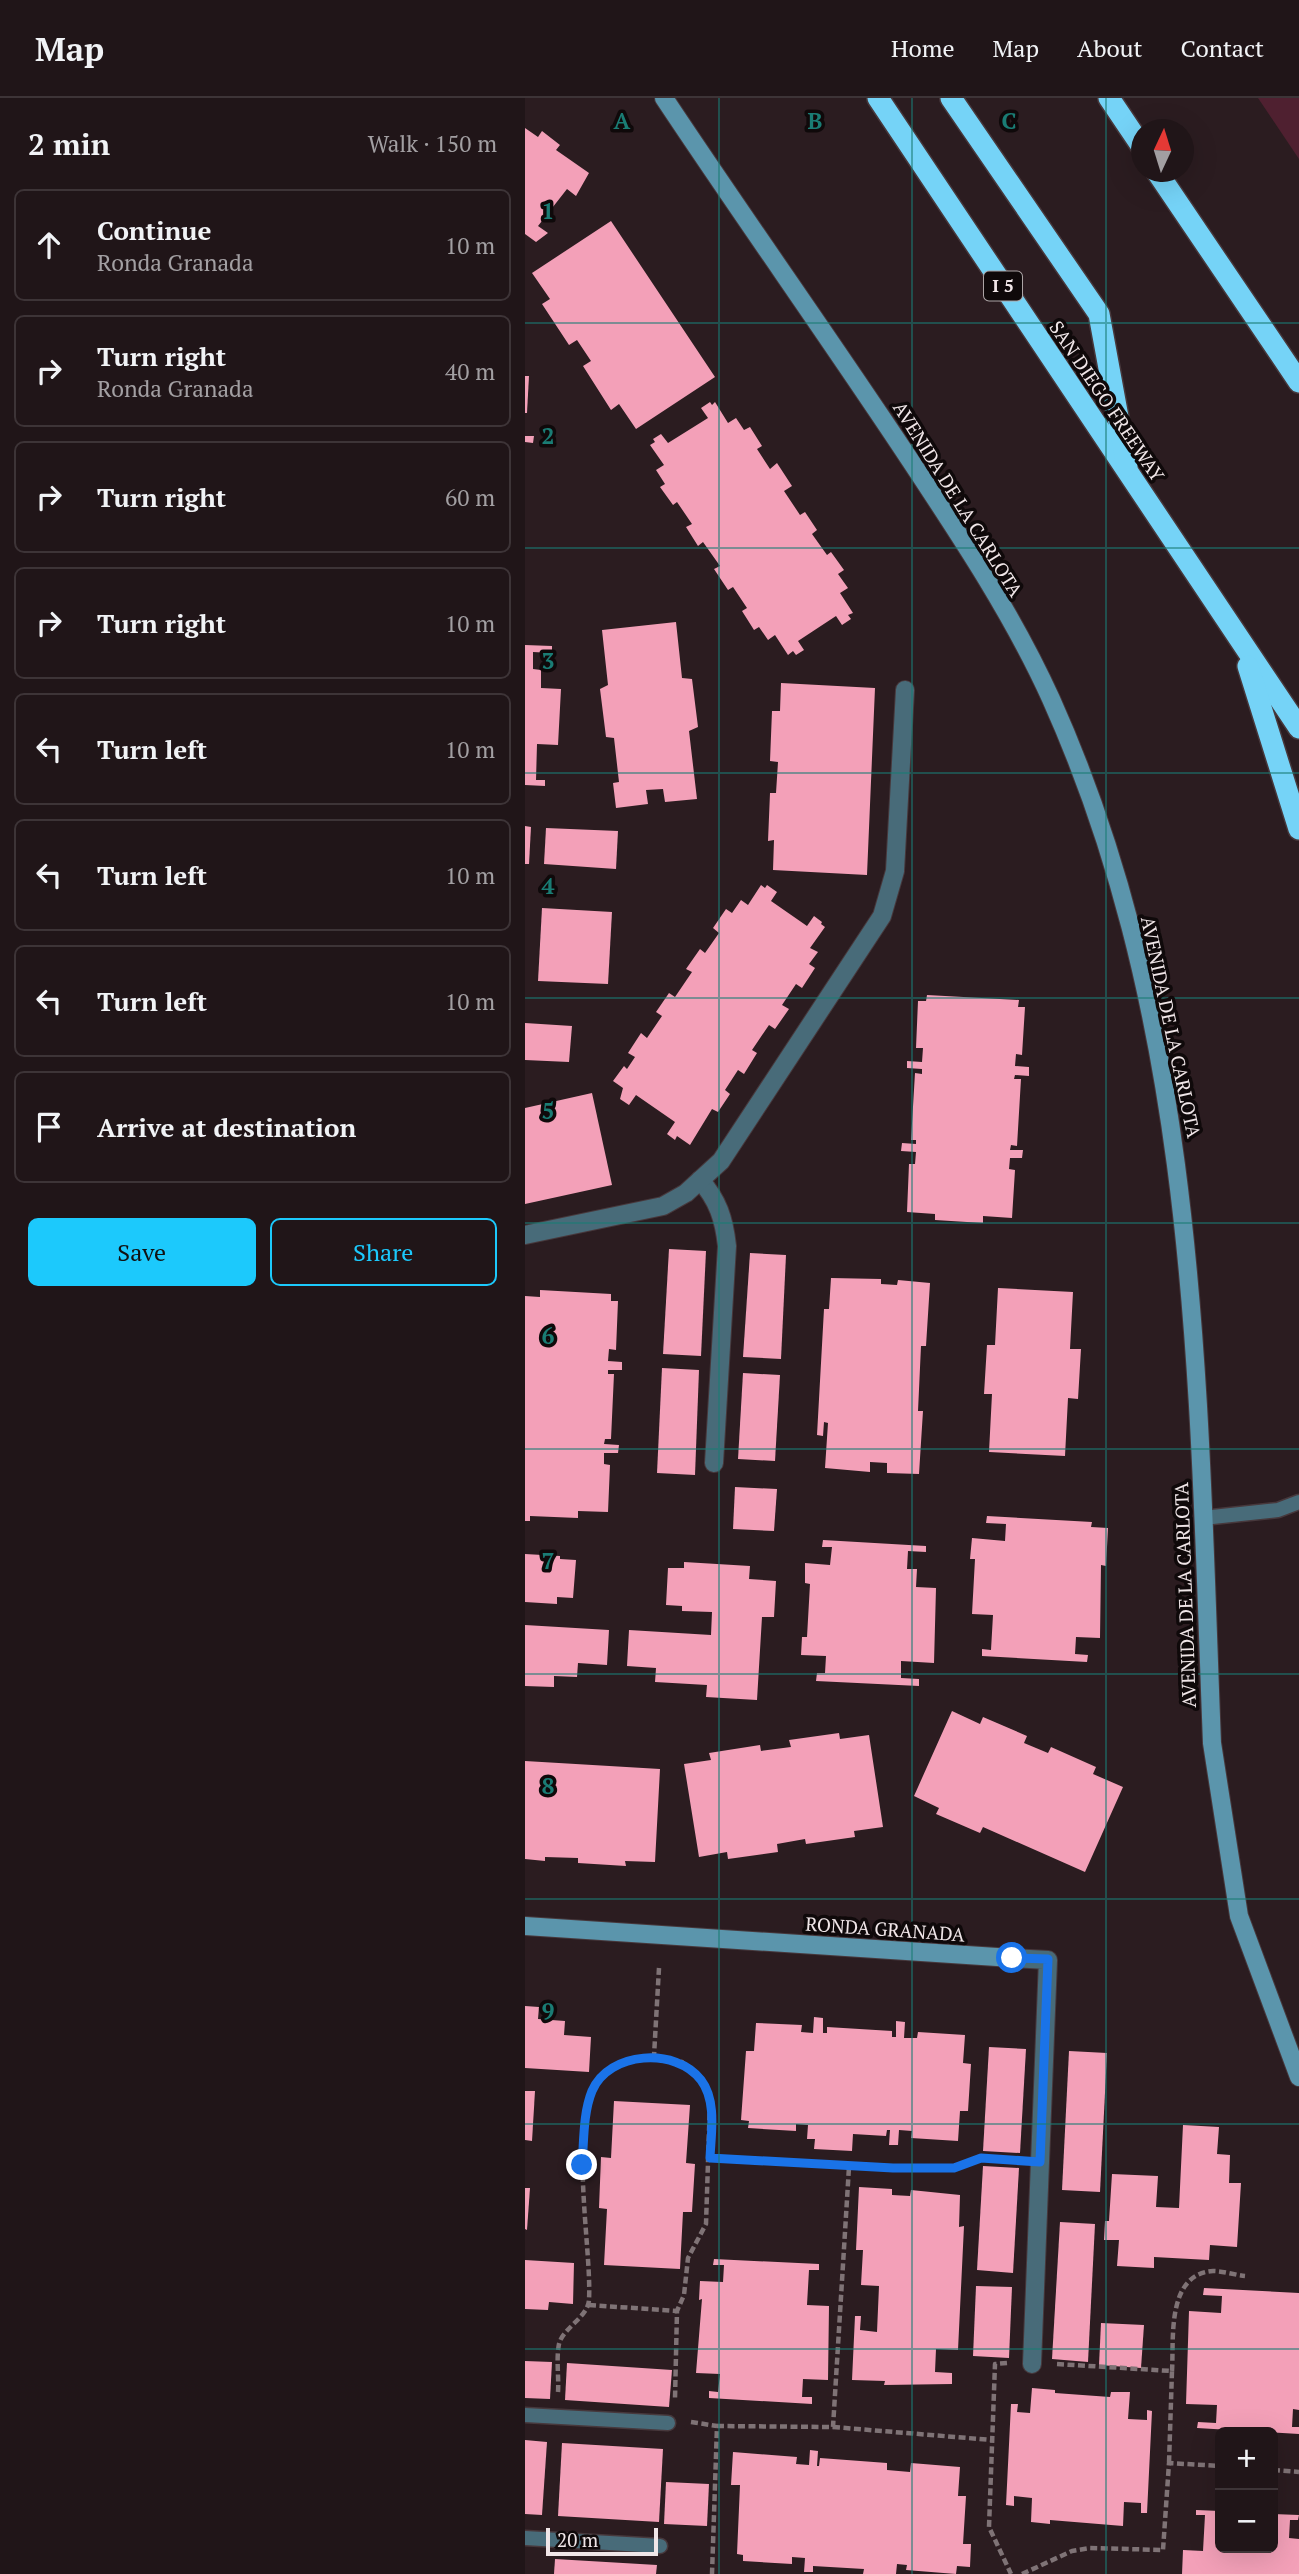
<!DOCTYPE html>
<html lang="en">
<head>
<meta charset="utf-8">
<style>
  :root { --surface:#201518; --page:#2d2225; --text:#f1f3f6; --muted:#a29fa2; --line:#3d3437; --accent:#1cc9fc }
  body { margin:0; font-family:"PT Serif",serif; background:var(--page); color:var(--text) }
  .controls { position:absolute; right:21px; bottom:21px; display:grid; overflow:hidden; border-radius:10px; box-shadow:0 7px 28px #0002 }
  .controls button { width:63px; height:63px; display:grid; place-items:center; padding:0; border:0; border-bottom:2px solid var(--line); background:var(--surface); color:var(--text); font:35px sans-serif }
  .compass { position:absolute; left:606px; top:21px; width:63px; height:63px; border-radius:50%; background:var(--surface); box-shadow:0 7px 28px #0002; rotate:4deg }
  .scale { position:absolute; left:21px; bottom:18px; width:112px; box-sizing:border-box; padding-left:7px; border:4px solid #f0e6e8; border-top:0; font-size:19px; line-height:24px; white-space:nowrap; color:#f0e6e8; -webkit-text-stroke:5px #0f090a; paint-order:stroke }
  .stop { position:absolute; width:21px; height:21px; margin:-16px; border:5px solid #1a73e8; border-radius:50%; background:#fff }
  .stop.end { background:#1a73e8; border-color:#fff; box-shadow:0 2px 7px #0008 }
  .list { margin:0; padding:0; list-style:none }
  h2 { display:flex; justify-content:space-between; align-items:center; height:91px; margin:0; padding:0 28px; font-size:30px }
  h2 small { font-size:23px; font-weight:400; color:var(--muted) }
  .list li { display:grid; grid-template-columns:46px 1fr auto; gap:21px; align-items:center; box-sizing:border-box; height:112px; margin:0 14px 14px; padding:0 14px; border:2px solid var(--line); border-radius:10px }
  .list b { display:block; font-size:26px; white-space:nowrap }
  .list p { margin:0; font-size:23px; white-space:nowrap; color:var(--muted) }
  .list em { font-size:23px; font-style:normal; color:var(--muted) }
  .actions { display:flex; gap:14px; padding:21px 28px }
  .actions a { flex:1; padding:16px 0; border:2px solid var(--accent); border-radius:10px; text-align:center; font-size:24px; color:var(--accent) }
  .actions .main { background:var(--accent); color:#111 }
  .icon { flex:none; width:38px; height:38px; fill:none; stroke:currentColor; stroke-width:2; stroke-linecap:round; stroke-linejoin:round }
  .map { position:relative; flex:none; width:774px; height:2476px; overflow:hidden }
  header { display:flex; align-items:center; gap:42px; box-sizing:border-box; height:98px; padding:0 35px; background:var(--surface); border-bottom:2px solid var(--line) }
  header strong { font-size:33px }
  nav { display:flex; gap:38px; margin-inline-start:auto; font-size:24px }
  main { display:flex }
  aside { flex:1; background:var(--surface) }
  .map>svg:first-child { display:block }
</style>
</head>
<body>
<header>
<strong>Map</strong>
<nav><a>Home</a><a>Map</a><a>About</a><a>Contact</a></nav>
</header>
<main>
<aside>
<h2>2 min<small>Walk · 150 m</small></h2>
<ul class="list">
<li><svg class="icon" aria-label="ahead" viewBox="0 0 24 24"><path d="M12 20V5M6 11l6-6 6 6"/></svg><div><b>Continue</b><p>Ronda Granada</p></div><em>10 m</em></li>
<li><svg class="icon" aria-label="right" viewBox="0 0 24 24"><path d="M7 20v-9h11M14 6l5 5-5 5"/></svg><div><b>Turn right</b><p>Ronda Granada</p></div><em>40 m</em></li>
<li><svg class="icon" aria-label="right" viewBox="0 0 24 24"><path d="M7 20v-9h11M14 6l5 5-5 5"/></svg><div><b>Turn right</b></div><em>60 m</em></li>
<li><svg class="icon" aria-label="right" viewBox="0 0 24 24"><path d="M7 20v-9h11M14 6l5 5-5 5"/></svg><div><b>Turn right</b></div><em>10 m</em></li>
<li><svg class="icon" aria-label="left" viewBox="0 0 24 24"><path d="M17 20v-9H6M10 6l-5 5 5 5"/></svg><div><b>Turn left</b></div><em>10 m</em></li>
<li><svg class="icon" aria-label="left" viewBox="0 0 24 24"><path d="M17 20v-9H6M10 6l-5 5 5 5"/></svg><div><b>Turn left</b></div><em>10 m</em></li>
<li><svg class="icon" aria-label="left" viewBox="0 0 24 24"><path d="M17 20v-9H6M10 6l-5 5 5 5"/></svg><div><b>Turn left</b></div><em>10 m</em></li>
<li><svg class="icon" aria-label="arrive" viewBox="0 0 24 24"><path d="M6 21V4h12l-3 4 3 4H6"/></svg><div><b>Arrive at destination</b></div></li>
</ul>
<div class="actions"><a class="main">Save</a><a>Share</a></div>
</aside>
<div class="map">
<svg width="774" height="2476" viewBox="0 0 774 2476">
  <rect width="100%" height="100%" fill="#2b1c20"/>
  <polygon fill="#4f2030" points="733,0 774,0 774,61"/>
  <g fill="#f3a0b8">
    <polygon points="0,30 13,39 17,33 35,47 31,52 64,75 51,98 42,91 13,128 23,135 11,144 0,136"/>
    <polygon points="86,123 190,279 111,331 94,306 86,312 58,268 66,263 52,242 44,247 17,206 25,201 7,175"/>
    <polygon points="0,278 4,278 2,315 0,315"/>
    <polygon points="185,304 187,307 190,304 203,325 211,320 219,332 225,329 237,348 232,351 245,371 252,365 267,388 259,393 275,417 280,414 292,432 287,436 302,457 306,454 319,472 313,476 323,490 315,495 328,515 323,517 326,521 317,527 311,518 273,543 279,552 271,557 268,553 263,557 250,537 243,542 234,529 229,532 217,513 222,510 208,489 203,492 189,471 195,468 178,444 173,448 161,429 167,426 152,404 148,407 135,389 140,386 131,372 139,367 125,347 130,344 128,341 136,336 143,345 183,320 176,310"/>
    <polygon points="0,338 9,338 8,345 0,344"/>
    <polygon points="151,524 157,580 167,581 173,629 164,633 172,701 140,704 138,691 121,692 123,706 91,710 88,685 94,684 89,640 81,639 75,591 83,587 77,532"/>
    <polygon points="0,547 27,548 27,555 8,554 8,571 16,572 16,590 36,591 33,647 12,646 11,682 20,682 20,688 0,687"/>
    <polygon points="256,585 350,590 342,777 248,772 249,742 243,743 245,695 251,695 253,664 245,663 247,613 255,613"/>
    <polygon points="0,728 6,729 4,766 0,766"/>
    <polygon points="21,730 93,733 91,771 19,766"/>
    <polygon points="236,787 240,790 242,787 252,794 246,803 282,828 289,818 297,824 296,826 300,829 285,850 293,854 284,866 290,870 277,890 271,886 257,907 264,911 250,931 244,927 227,952 232,955 219,976 213,972 200,992 205,996 193,1014 187,1011 165,1047 152,1038 150,1042 142,1036 150,1024 111,997 104,1007 95,1001 98,990 88,983 99,968 102,971 110,959 103,955 116,935 122,940 137,918 131,914 144,895 150,899 167,874 161,871 175,851 180,855 194,835 188,830 201,811 207,815 216,802 223,807"/>
    <polygon points="17,810 87,814 83,886 13,883"/>
    <polygon points="402,897 494,902 493,909 500,909 497,957 491,956 490,968 504,969 504,978 490,977 489,981 496,981 492,1048 486,1047 485,1052 498,1052 497,1060 485,1060 484,1071 490,1072 487,1120 458,1118 458,1125 410,1122 410,1116 382,1114 384,1066 390,1066 391,1054 376,1053 377,1045 391,1046 391,1042 386,1042 390,975 397,976 397,971 382,970 382,963 397,964 398,950 391,950 393,903 401,903"/>
    <polygon points="0,925 47,928 44,964 0,962"/>
    <polygon points="67,995 87,1087 0,1106 0,1010"/>
    <polygon points="144,1151 181,1153 176,1258 138,1256"/>
    <polygon points="225,1155 261,1157 256,1261 218,1259"/>
    <polygon points="306,1180 356,1181 356,1186 372,1187 373,1182 405,1185 401,1248 396,1248 393,1313 398,1313 394,1376 362,1375 362,1365 345,1364 345,1374 300,1370 303,1325 299,1324 298,1338 292,1337 299,1211 304,1211"/>
    <polygon points="473,1190 548,1194 545,1251 556,1251 553,1301 543,1300 540,1358 464,1354 467,1296 459,1296 462,1247 470,1247"/>
    <polygon points="15,1192 86,1196 86,1203 93,1203 91,1252 84,1251 83,1263 97,1264 97,1272 83,1272 83,1276 89,1276 86,1341 80,1341 79,1346 94,1347 93,1355 79,1355 79,1366 85,1367 83,1414 53,1413 53,1420 5,1418 5,1423 0,1423 0,1198 15,1199"/>
    <polygon points="137,1270 174,1272 170,1377 132,1375"/>
    <polygon points="218,1275 255,1277 250,1363 213,1361"/>
    <polygon points="210,1389 252,1391 249,1433 208,1431"/>
    <polygon points="462,1418 567,1424 566,1429 583,1430 581,1468 576,1467 575,1540 551,1539 550,1556 563,1557 562,1564 457,1558 457,1551 466,1552 468,1517 447,1516 450,1461 445,1461 447,1440 480,1443 481,1426 461,1425"/>
    <polygon points="298,1442 401,1448 401,1454 383,1453 382,1471 392,1471 391,1489 411,1490 409,1565 376,1563 376,1580 394,1581 394,1588 291,1583 292,1575 300,1575 301,1558 276,1557 277,1539 282,1539 285,1486 280,1485 280,1465 305,1467 307,1449 297,1449"/>
    <polygon points="0,1456 35,1458 35,1461 51,1462 48,1500 32,1499 32,1506 0,1504"/>
    <polygon points="159,1464 225,1468 224,1481 251,1483 249,1519 237,1519 232,1602 181,1599 182,1587 130,1584 131,1570 102,1568 104,1532 186,1537 187,1514 157,1513 157,1508 141,1507 143,1470 159,1470"/>
    <polygon points="0,1527 84,1532 82,1567 53,1565 52,1579 29,1578 29,1589 0,1588"/>
    <polygon points="427,1613 455,1626 458,1619 502,1638 499,1645 523,1655 526,1649 571,1669 568,1676 598,1689 560,1774 458,1729 455,1735 411,1716 414,1710 389,1698"/>
    <polygon points="314,1635 315,1641 344,1637 358,1729 329,1733 330,1739 281,1746 280,1741 252,1746 253,1754 203,1761 202,1754 174,1759 159,1666 186,1662 184,1655 235,1647 236,1653 266,1649 264,1642"/>
    <polygon points="0,1663 135,1671 130,1764 100,1763 101,1768 53,1765 53,1760 20,1759 20,1763 0,1761"/>
    <polygon points="0,1908 14,1909 13,1921 40,1923 39,1937 66,1939 64,1974 0,1970"/>
    <polygon points="289,1919 298,1920 298,1935 302,1935 302,1929 367,1933 367,1939 371,1939 371,1923 380,1924 379,1940 392,1940 393,1934 440,1937 438,1965 446,1966 443,2013 435,2013 433,2043 386,2040 387,2033 374,2032 373,2047 364,2047 365,2032 362,2032 361,2038 328,2036 327,2053 289,2051 290,2041 282,2041 283,2027 271,2026 271,2033 223,2030 224,2023 216,2022 221,1953 229,1953 231,1925 277,1927 276,1934 288,1935"/>
    <polygon points="464,1949 501,1951 495,2055 458,2053"/>
    <polygon points="544,1953 582,1955 575,2094 537,2092"/>
    <polygon points="0,1993 10,1993 7,2043 0,2042"/>
    <polygon points="89,2003 165,2007 161,2065 170,2066 167,2114 158,2114 155,2171 79,2167 82,2111 74,2110 76,2059 86,2060"/>
    <polygon points="658,2027 694,2029 692,2056 705,2057 704,2085 716,2085 712,2149 685,2147 684,2162 629,2159 629,2170 592,2168 594,2142 579,2142 580,2123 584,2123 587,2076 633,2078 631,2109 654,2110"/>
    <polygon points="458,2068 494,2070 488,2175 452,2172"/>
    <polygon points="334,2089 367,2091 367,2097 385,2098 386,2092 435,2097 434,2129 439,2128 433,2252 411,2251 410,2274 427,2275 427,2286 359,2287 360,2283 327,2282 330,2218 336,2218 335,2232 352,2234 354,2188 336,2187 338,2152 331,2152"/>
    <polygon points="0,2090 5,2090 2,2132 0,2131"/>
    <polygon points="535,2124 570,2126 563,2264 527,2261"/>
    <polygon points="189,2161 294,2166 294,2172 284,2172 282,2207 304,2208 303,2282 278,2281 277,2299 287,2299 287,2306 184,2300 184,2293 193,2294 195,2276 171,2275 177,2201 174,2202 175,2183 198,2184 199,2167 188,2167"/>
    <polygon points="0,2162 49,2165 48,2206 24,2204 23,2212 0,2211"/>
    <polygon points="451,2188 487,2189 484,2260 448,2258"/>
    <polygon points="679,2190 774,2195 774,2312 768,2311 767,2329 774,2329 774,2336 672,2330 673,2324 691,2325 692,2307 661,2306 664,2213 696,2215 697,2198 678,2197"/>
    <polygon points="576,2225 619,2227 616,2270 574,2267"/>
    <polygon points="0,2263 27,2264 25,2301 0,2300"/>
    <polygon points="42,2265 147,2272 144,2309 40,2302"/>
    <polygon points="507,2290 530,2292 530,2295 585,2299 586,2294 605,2294 603,2321 622,2322 622,2312 627,2313 622,2415 616,2415 616,2405 599,2404 598,2428 525,2422 525,2426 506,2424 507,2400 489,2398 489,2408 481,2407 486,2306 493,2306 492,2314 505,2315"/>
    <polygon points="0,2342 22,2344 17,2417 0,2416"/>
    <polygon points="37,2345 138,2351 134,2424 33,2418"/>
    <polygon points="285,2352 293,2353 292,2368 294,2368 295,2360 362,2365 362,2372 385,2374 386,2365 435,2369 433,2398 441,2398 438,2446 446,2446 445,2469 432,2468 431,2476 381,2472 382,2467 372,2466 371,2476 338,2476 339,2471 288,2468 288,2474 279,2474 280,2460 267,2459 267,2466 218,2463 218,2457 212,2456 215,2387 206,2387 208,2354 272,2359 271,2366 284,2367"/>
    <polygon points="141,2384 184,2386 182,2428 139,2426"/>
    <polygon points="671,2412 695,2413 695,2450 748,2450 748,2416 774,2417 773,2422 765,2422 764,2440 774,2441 774,2476 657,2476 658,2452 678,2453 680,2417 671,2417"/>
    <polygon points="30,2461 132,2467 131,2476 29,2476"/>
  </g>
  <g fill="none" stroke-linecap="round" stroke-linejoin="round">
    <defs>
      <g id="lane">
        <polyline points="678,1420 753,1412 774,1404"/>
        <polyline points="0,2317 143,2325"/>
        <polyline points="0,2440 135,2448"/>
      </g>
      <g id="street">
        <path d="M175 1082C193 1102 199 1121 202 1148L189 1365"/>
        <polyline points="0,1137 138,1108 161,1095 196,1063 357,818 370,773 380,592"/>
        <polyline points="487,1860 523,1862 507,2266"/>
      </g>
      <g id="secondary">
        <path d="M139 0C220 122 305 241 385 362 436 439 488 517 526 601 674 930 673 1292 687 1645L714 1818 774 1979"/>
        <polyline points="0,1828 487,1860"/>
      </g>
      <g id="highway">
        <polyline points="353,0 774,630"/>
        <polyline points="426,0 574,216 602,368"/>
        <polyline points="584,0 617,49"/>
        <polyline points="632,74 774,284"/>
        <polyline points="723,568 774,731"/>
      </g>
    </defs>
    <use href="#lane" stroke="#47383c" stroke-width="17"/>
    <use href="#street" stroke="#47383c" stroke-width="20"/>
    <use href="#secondary" stroke="#47383c" stroke-width="20"/>
    <use href="#highway" stroke="#47383c" stroke-width="24"/>
    <g stroke="#7f7376" stroke-width="4.5" stroke-dasharray="7 3.5" stroke-linecap="butt">
      <polyline points="134,1870 129,1958 157,1964 177,1982 185,2002 181,2126 163,2160 159,2197 152,2213 150,2301"/>
      <polyline points="185,2060 368,2070 429,2070 456,2060 489,2062"/>
      <polyline points="64,2207 152,2213"/>
      <polyline points="482,2265 470,2266 464,2429 486,2476"/>
      <polyline points="532,2266 647,2273 644,2365"/>
      <path d="M647 2273C649 2241 641 2176 688 2173 698 2173 710 2177 720 2178"/>
      <path d="M33 2294C34 2279 31 2261 34 2246 38 2230 63 2219 64 2202 67 2149 41 2019 76 1980 88 1965 111 1961 129 1958"/>
      <polyline points="166,2324 192,2328 187,2476"/>
      <polyline points="192,2328 308,2329 324,2069"/>
      <polyline points="308,2329 467,2342"/>
      <polyline points="748,2372 774,2374"/>
      <polyline points="497,2476 547,2453 565,2450 638,2452 644,2365 695,2368"/>
    </g>
    <use href="#lane" stroke="#486b79" stroke-width="14"/>
    <use href="#street" stroke="#486b79" stroke-width="18"/>
    <use href="#secondary" stroke="#5b95ac" stroke-width="18"/>
    <use href="#highway" stroke="#75d3f7" stroke-width="21"/>
  </g>
  <g fill="none" stroke-linecap="round" stroke-linejoin="round">
    <path stroke="#1a73e8" stroke-width="9" d="M57 2067C59 2043 58 2015 67 1993 84 1953 151 1949 176 1982 192 2003 186 2036 185 2060L368 2070H429L456 2060 515 2064 523 1861 487 1860"/>
  </g>
  <path fill="none" stroke="#1a7c74" stroke-width="2" stroke-opacity="0.55" d="M194 0V2476M387 0V2476M581 0V2476M0 225H774M0 450H774M0 675H774M0 900H774M0 1125H774M0 1351H774M0 1576H774M0 1801H774M0 2026H774M0 2251H774"/>
  <g text-anchor="middle" stroke-width="7" stroke-linejoin="round" paint-order="stroke">
    <rect fill="#0f090a" stroke="#aca4a5" stroke-width="2" x="459" y="173.5" width="38" height="29" rx="5"/>
    <g font-size="18" font-weight="bold" fill="#f0e6e8">
      <text x="478" y="194">I 5</text>
    </g>
    <g font-size="19" fill="#f0e6e8" stroke="#0f090a">
      <text transform="translate(582 303) rotate(56)" y="7">SAN DIEGO FREEWAY</text>
      <text transform="translate(433 401) rotate(58)" y="7">AVENIDA DE LA CARLOTA</text>
      <text transform="translate(646 929) rotate(78)" y="7">AVENIDA DE LA CARLOTA</text>
      <text transform="translate(660 1497) rotate(-92)" y="7">AVENIDA DE LA CARLOTA</text>
      <text transform="translate(360 1831) rotate(4)" y="7">RONDA GRANADA</text>
    </g>
  </g>
  <g font-size="23" text-anchor="middle" font-weight="bold" fill="#1a7c74" stroke="#0f090a" stroke-width="7" stroke-linejoin="round" paint-order="stroke">
    <text x="97" y="31">A</text>
    <text x="290" y="31">B</text>
    <text x="484" y="31">C</text>
    <text x="23" y="121">1</text>
    <text x="23" y="346">2</text>
    <text x="23" y="571">3</text>
    <text x="23" y="796">4</text>
    <text x="23" y="1021">5</text>
    <text x="23" y="1246">6</text>
    <text x="23" y="1471">7</text>
    <text x="23" y="1696">8</text>
    <text x="23" y="1921">9</text>
  </g>
</svg>
<div class="controls">
<button>+</button>
<button>−</button>
</div>
<svg class="compass" viewBox="-18 -18 36 36"><path d="M0-13l5 13h-10z" fill="#e53935"/><path d="M0 13l5-13h-10z" fill="#a29fa2"/></svg>
<div class="scale">20 m</div>
<div class="stop" style="left:487px;top:1860px"></div>
<div class="stop end" style="left:57px;top:2067px"></div>
</div>
</main>
</body>
</html>
